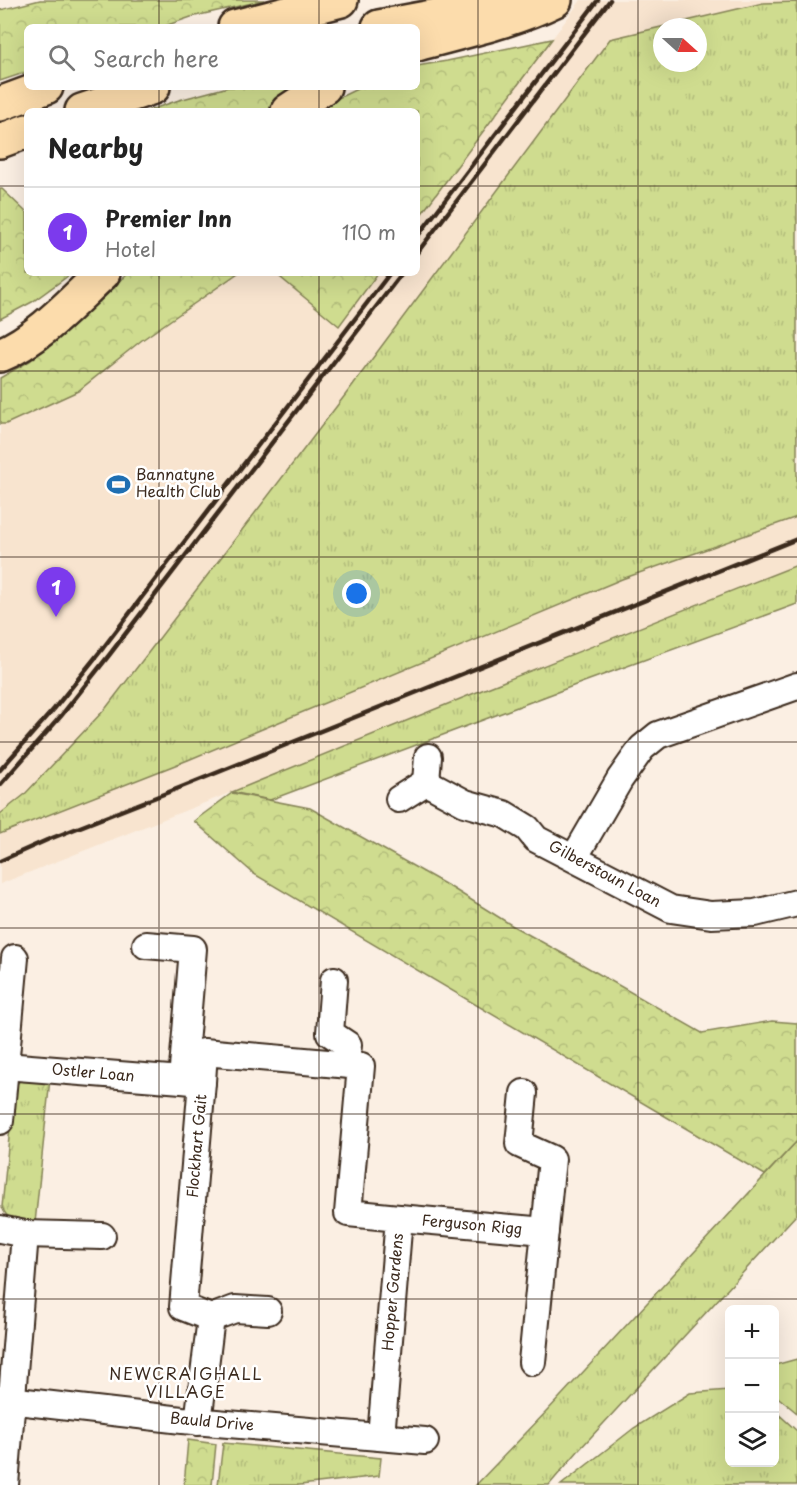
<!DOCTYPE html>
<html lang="en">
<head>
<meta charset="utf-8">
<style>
  :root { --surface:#fff; --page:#f2f2f2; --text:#222; --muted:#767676; --line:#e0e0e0; --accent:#7c3aed }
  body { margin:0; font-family:"Playpen Sans",sans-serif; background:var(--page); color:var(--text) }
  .controls { position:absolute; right:18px; bottom:18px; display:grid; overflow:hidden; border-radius:9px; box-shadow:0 6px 24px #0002 }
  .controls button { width:54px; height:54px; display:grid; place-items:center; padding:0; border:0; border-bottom:2px solid var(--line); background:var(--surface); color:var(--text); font:30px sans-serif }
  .compass { position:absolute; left:653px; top:18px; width:54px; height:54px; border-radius:50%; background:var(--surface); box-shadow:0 6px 24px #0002; rotate:111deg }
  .you { position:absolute; left:357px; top:594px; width:21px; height:21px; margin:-15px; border:4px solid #fff; border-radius:50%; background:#1a73e8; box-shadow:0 0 0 9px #1a73e833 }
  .badge { display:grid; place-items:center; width:39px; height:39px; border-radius:50%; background:var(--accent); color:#fff; font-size:20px; font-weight:700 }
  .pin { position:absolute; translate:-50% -50px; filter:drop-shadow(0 2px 3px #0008) }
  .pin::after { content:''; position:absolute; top:32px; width:21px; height:18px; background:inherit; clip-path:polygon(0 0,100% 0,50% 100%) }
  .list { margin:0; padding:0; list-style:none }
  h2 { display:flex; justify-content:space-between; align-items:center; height:78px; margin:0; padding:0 24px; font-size:26px }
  h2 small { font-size:20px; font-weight:400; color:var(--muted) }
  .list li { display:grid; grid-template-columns:39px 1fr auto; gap:18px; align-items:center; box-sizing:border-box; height:90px; padding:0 24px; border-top:2px solid var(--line) }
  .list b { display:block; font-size:22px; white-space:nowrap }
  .list p { margin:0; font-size:20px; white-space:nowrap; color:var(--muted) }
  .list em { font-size:20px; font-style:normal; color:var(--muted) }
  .icon { flex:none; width:33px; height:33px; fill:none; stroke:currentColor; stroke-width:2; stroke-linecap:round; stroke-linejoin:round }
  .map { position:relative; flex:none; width:797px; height:1485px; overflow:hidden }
  .search { position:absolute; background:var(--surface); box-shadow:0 6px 24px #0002; left:24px; top:24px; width:396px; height:66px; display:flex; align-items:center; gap:15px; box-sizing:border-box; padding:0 21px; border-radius:9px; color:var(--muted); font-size:22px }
  .panel { position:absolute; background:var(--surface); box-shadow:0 6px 24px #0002; left:24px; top:108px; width:396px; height:168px; border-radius:9px }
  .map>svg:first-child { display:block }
</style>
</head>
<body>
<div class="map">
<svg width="797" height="1485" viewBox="0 0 797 1485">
  <defs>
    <pattern id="grass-tufts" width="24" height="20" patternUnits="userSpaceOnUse" patternTransform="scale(1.5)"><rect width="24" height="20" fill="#cfdc8f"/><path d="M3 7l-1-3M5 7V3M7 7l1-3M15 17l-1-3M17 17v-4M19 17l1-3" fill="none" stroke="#b3bd7b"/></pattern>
    <pattern id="forest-crowns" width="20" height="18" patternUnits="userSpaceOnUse" patternTransform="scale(1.5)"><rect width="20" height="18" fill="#cfdc8f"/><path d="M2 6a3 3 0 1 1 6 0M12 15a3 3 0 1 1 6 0" fill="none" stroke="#b3bd7b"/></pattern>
  </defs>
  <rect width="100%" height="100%" fill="#fbefe3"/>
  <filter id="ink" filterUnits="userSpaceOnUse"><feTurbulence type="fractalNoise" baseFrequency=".0167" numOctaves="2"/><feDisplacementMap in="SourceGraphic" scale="12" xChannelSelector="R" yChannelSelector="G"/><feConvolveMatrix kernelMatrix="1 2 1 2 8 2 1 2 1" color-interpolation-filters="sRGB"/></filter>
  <g filter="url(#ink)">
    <path fill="#f8e4cf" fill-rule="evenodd" d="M581 0H797V565L487 688 232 792 0 884V424H6L78 391 142 340 238 273H275L339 326 378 273H417V220ZM662 27H698V63H662Z"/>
    <g fill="url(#grass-tufts)" stroke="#858356" stroke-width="1.5" fill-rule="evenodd">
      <path d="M797 2V517L622 579 188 760 0 834V814L24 795 106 708 346 394 610 39 763 3ZM662 27H698V63H662Z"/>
      <polygon points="797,565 797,604 581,683 270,800 232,792 487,688"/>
      <path d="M21 1079H50L35 1223C20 1221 8 1223 2 1207L14 1088Z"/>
      <polygon points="797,1141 797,1214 579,1450 549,1485 476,1485 548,1410"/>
      <polygon points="729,1390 730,1462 774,1462 775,1411 797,1431 797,1485 561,1485 634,1428 690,1393"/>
      <polygon points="223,1443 381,1458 379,1476 300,1485 218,1485"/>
    </g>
    <g fill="url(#forest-crowns)" stroke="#858356" stroke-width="1.5">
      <polygon points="40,0 265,0 191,17 162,27 27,27 27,72 0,81 0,10"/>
      <polygon points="552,39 417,220 417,111 315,111 324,105 361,87 417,87 417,66 447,61"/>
      <polygon points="228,87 301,87 268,111 147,111 179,100"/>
      <polygon points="0,189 2,189 27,213 27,273 72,273 32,302 0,319"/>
      <polygon points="128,273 238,273 142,340 78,391 6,424 0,424 0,378 30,361 67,330"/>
      <polygon points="275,273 378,273 339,326"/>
      <polygon points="232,793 310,808 452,888 513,926 578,962 702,1033 772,1021 797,1023 797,1141 765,1175 254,874 194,821"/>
      <polygon points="797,1359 797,1413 774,1394 775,1365"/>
      <polygon points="188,1440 216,1444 212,1485 184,1485"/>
    </g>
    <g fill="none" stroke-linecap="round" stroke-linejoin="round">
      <defs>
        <g id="minor">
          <polyline points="426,782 465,803 504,814 527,828 536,839 671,909 711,915 755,913 797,903"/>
          <polyline points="399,799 426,782 428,757"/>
          <polyline points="574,858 620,779 642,748 658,735 797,686"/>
          <polyline points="146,945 193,949 182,1080 202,1082 183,1307 211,1318 198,1422"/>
          <polyline points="334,980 330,1033 348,1045 346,1064"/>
          <polyline points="5,1066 182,1080"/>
          <polyline points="202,1082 204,1052 361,1066 348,1213 399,1218 381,1437"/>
          <polyline points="524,1093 519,1144 552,1159 532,1362"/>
          <polyline points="0,1121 15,958"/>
          <polyline points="399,1218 545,1231"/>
          <polyline points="0,1229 25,1234 5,1485"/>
          <polyline points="25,1234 102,1236"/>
          <polyline points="211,1318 235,1309 268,1311"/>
          <polyline points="0,1399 182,1420 425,1441"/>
        </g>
        <g id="major">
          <polyline points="235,27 341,0"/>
          <polyline points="379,27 522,0"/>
          <path d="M417 44C464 31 512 21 555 0"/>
          <polyline points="0,104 46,87"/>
          <polyline points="82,111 153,87"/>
          <polyline points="288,111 324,87"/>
          <polyline points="0,141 27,131"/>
          <path d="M0 355C39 339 73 301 103 273"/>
        </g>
      </defs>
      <use href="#minor" stroke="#3b2a1e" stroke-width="30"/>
      <use href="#major" stroke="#3b2a1e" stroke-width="38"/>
      <use href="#minor" stroke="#fff" stroke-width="26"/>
      <use href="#major" stroke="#fcdcac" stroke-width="33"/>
      <g stroke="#3b2a1e" stroke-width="4.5">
        <polyline points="417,237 598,0"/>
        <polyline points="417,253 610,0"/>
        <polyline points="0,770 54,709 103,648 390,273"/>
        <polyline points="0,785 61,716 110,654 402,273"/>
        <polyline points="0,861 47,840 179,788 797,539"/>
      </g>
    </g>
  </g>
  <path fill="none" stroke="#3b2a1e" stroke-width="1.5" stroke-opacity="0.55" d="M159 0V27M319 0V27M478 0V1485M638 0V1485M159 87V111M319 87V111M0 186H27M417 186H797M159 273V1485M319 273V1485M0 371H797M0 557H797M0 742H797M0 928H797M0 1114H797M0 1299H797"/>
  <defs>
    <symbol id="stadium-bare" viewBox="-9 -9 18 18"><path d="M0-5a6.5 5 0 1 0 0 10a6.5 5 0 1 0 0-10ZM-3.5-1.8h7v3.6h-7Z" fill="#1f6fb2" stroke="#fff" stroke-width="2.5" paint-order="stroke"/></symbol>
  </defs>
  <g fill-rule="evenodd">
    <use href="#stadium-bare" x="102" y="468" width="33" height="33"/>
  </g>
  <g text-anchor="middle" stroke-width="5" stroke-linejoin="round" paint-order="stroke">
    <g font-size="15" fill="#3b2a1e" stroke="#fff" text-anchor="start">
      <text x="136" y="480">Bannatyne<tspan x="136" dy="17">Health Club</tspan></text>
    </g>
    <g font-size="15" fill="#3b2a1e" stroke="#fff">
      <text transform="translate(605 874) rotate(28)" y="5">Gilberstoun Loan</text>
      <text transform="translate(93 1073) rotate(5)" y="5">Ostler Loan</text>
      <text transform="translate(197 1146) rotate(-85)" y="5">Flockhart Gait</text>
      <text transform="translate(472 1225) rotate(5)" y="5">Ferguson Rigg</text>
      <text transform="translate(393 1292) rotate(-85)" y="5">Hopper Gardens</text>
      <text transform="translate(212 1422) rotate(5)" y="5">Bauld Drive</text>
    </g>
    <g font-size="16" letter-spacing="1.5" fill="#3b2a1e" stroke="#fff">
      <text x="186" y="1380">NEWCRAIGHALL<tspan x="186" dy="18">VILLAGE</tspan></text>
    </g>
  </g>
</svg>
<div class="controls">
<button>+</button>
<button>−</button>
<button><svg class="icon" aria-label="layers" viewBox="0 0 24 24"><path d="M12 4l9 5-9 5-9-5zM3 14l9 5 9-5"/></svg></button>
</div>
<svg class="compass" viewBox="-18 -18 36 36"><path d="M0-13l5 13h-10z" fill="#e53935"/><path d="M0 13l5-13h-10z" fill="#767676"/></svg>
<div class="you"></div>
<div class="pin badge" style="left:56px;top:617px">1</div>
<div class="search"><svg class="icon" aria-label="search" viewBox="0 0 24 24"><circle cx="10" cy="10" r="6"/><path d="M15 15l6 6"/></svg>Search here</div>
<section class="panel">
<h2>Nearby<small></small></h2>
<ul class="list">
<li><span class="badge">1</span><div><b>Premier Inn</b><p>Hotel</p></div><em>110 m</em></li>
</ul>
</section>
</div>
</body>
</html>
